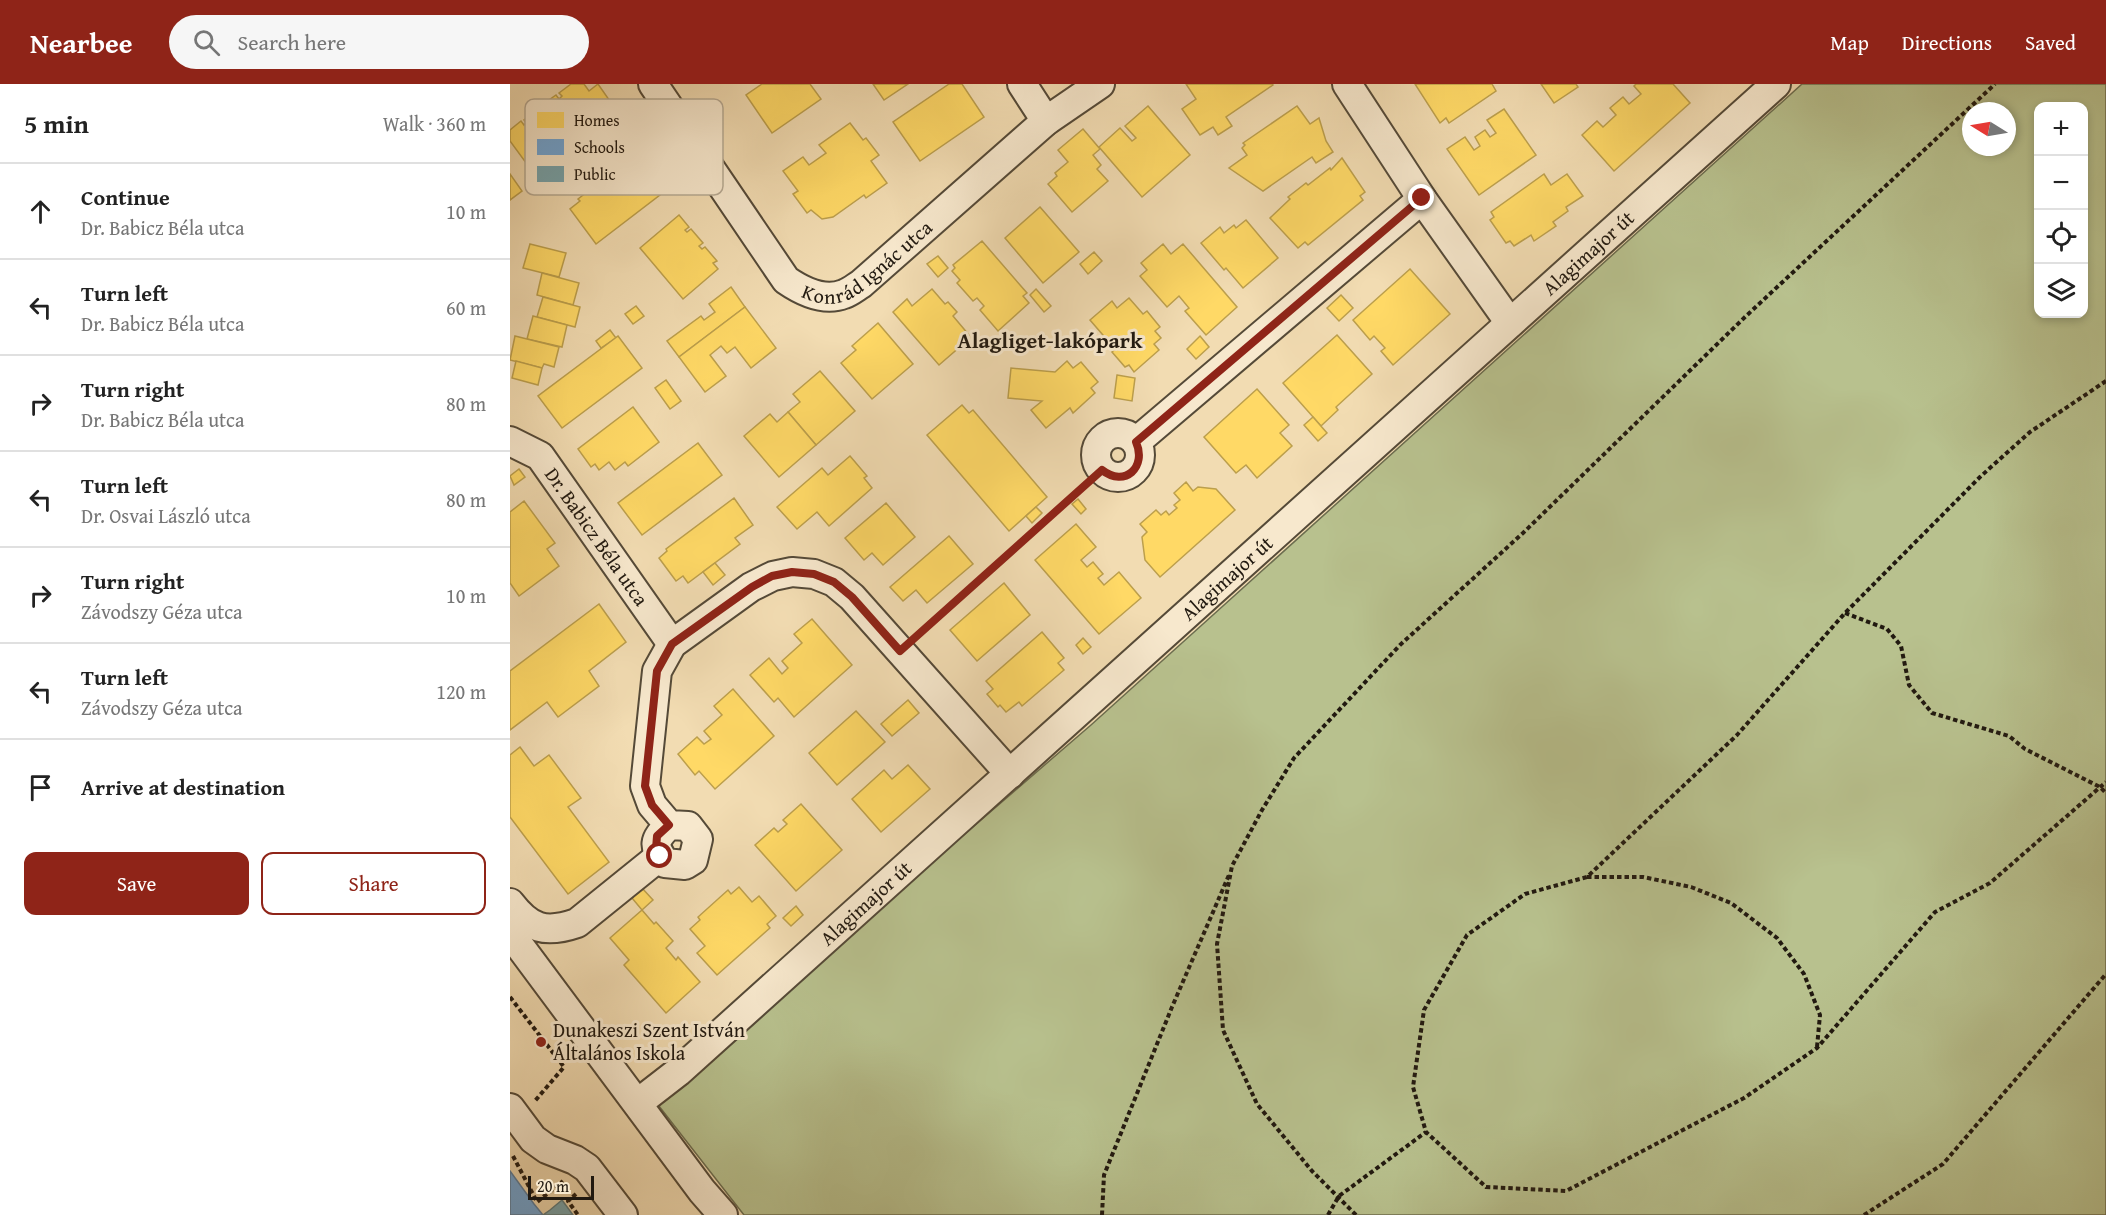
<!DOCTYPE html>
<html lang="en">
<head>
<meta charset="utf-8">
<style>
  :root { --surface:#fff; --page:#f6f6f6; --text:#222; --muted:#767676; --line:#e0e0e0; --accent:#8f2418 }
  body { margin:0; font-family:"Gentium Book Plus",serif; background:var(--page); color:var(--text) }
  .controls { position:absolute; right:18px; top:18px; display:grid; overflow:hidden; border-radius:12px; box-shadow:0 3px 9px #0003 }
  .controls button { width:54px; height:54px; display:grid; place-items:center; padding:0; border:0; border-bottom:2px solid var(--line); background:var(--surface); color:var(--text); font:30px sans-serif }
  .compass { position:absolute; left:1452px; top:18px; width:54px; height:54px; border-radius:50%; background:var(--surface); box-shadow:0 3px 9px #0003; rotate:281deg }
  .scale { position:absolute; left:18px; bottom:15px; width:66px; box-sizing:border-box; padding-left:6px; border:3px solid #211910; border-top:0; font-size:16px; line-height:21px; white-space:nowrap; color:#211910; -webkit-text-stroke:4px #f7e8cd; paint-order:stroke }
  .stop { position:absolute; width:18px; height:18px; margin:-14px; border:4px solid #8f2418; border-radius:50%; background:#fff }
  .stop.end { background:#8f2418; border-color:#fff; box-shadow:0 2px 6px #0008 }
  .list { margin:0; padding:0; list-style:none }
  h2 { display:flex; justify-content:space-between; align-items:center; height:78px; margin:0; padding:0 24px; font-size:26px }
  h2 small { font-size:20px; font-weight:400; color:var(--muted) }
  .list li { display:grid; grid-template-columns:39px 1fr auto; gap:18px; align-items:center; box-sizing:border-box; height:96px; padding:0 24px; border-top:2px solid var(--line) }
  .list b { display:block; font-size:22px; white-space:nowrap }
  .list p { margin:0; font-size:20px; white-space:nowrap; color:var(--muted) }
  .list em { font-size:20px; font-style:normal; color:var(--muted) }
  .actions { display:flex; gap:12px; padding:18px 24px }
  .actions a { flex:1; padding:14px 0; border:2px solid var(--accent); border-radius:12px; text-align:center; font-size:21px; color:var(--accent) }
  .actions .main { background:var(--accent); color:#fff }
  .icon { flex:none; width:33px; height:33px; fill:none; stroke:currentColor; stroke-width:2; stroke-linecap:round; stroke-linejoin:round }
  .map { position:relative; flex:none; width:1596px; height:1131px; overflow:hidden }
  header { display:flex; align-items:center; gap:36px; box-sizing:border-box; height:84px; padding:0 30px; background:var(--accent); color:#fff }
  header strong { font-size:28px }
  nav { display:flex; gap:33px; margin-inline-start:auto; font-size:21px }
  .search { width:420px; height:54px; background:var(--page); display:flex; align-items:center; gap:15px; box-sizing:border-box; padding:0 21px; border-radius:33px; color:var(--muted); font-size:22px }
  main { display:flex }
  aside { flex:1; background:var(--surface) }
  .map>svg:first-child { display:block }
</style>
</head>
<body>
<header>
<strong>Nearbee</strong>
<div class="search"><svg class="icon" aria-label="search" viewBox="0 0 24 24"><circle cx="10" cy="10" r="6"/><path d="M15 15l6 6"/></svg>Search here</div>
<nav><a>Map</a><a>Directions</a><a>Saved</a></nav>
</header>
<main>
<aside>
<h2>5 min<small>Walk · 360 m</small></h2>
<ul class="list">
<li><svg class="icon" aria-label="ahead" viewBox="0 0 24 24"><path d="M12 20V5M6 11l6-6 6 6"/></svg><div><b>Continue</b><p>Dr. Babicz Béla utca</p></div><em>10 m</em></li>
<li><svg class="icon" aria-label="left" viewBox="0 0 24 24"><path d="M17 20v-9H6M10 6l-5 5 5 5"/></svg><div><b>Turn left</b><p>Dr. Babicz Béla utca</p></div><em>60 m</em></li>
<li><svg class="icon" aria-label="right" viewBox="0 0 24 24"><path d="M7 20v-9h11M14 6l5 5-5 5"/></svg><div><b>Turn right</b><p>Dr. Babicz Béla utca</p></div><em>80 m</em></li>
<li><svg class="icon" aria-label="left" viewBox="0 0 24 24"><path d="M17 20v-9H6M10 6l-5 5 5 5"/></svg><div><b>Turn left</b><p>Dr. Osvai László utca</p></div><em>80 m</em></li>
<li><svg class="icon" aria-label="right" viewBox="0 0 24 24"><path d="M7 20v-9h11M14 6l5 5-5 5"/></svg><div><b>Turn right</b><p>Závodszy Géza utca</p></div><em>10 m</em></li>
<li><svg class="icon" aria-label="left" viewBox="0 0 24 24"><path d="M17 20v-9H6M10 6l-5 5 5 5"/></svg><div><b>Turn left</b><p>Závodszy Géza utca</p></div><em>120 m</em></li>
<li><svg class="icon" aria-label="arrive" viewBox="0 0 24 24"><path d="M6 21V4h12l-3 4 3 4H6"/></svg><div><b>Arrive at destination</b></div></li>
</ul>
<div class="actions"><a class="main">Save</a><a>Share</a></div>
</aside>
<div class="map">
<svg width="1596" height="1131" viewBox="0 0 1596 1131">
  <rect width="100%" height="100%" fill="#f2dcb2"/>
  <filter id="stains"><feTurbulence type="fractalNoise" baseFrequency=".00333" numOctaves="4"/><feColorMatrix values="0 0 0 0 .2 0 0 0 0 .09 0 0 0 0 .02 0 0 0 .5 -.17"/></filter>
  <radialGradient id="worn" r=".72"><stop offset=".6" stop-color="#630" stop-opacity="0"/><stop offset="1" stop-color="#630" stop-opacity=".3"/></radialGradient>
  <path fill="#b8c18e" stroke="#6c6d4f" stroke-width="1.5" fill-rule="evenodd" d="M1292 0H1596V1131H234L145 1017 581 641ZM1528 22H1574V230H1528ZM1461 27H1497V63H1461Z"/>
  <g fill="#ffd966" stroke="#bc9f4c" stroke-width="1.5">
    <polygon points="61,0 74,0 79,7 88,0 102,20 93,26 97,31 22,87 0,57 0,46 11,37 14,41 16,39 14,36 29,24 32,28 34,25 32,21 46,11 49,15 52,12 49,9"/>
    <polygon points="252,0 300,0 311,15 262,49 236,11"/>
    <polygon points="363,0 398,0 374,16"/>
    <polygon points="439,0 452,0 474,33 410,77 383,38"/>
    <polygon points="676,0 762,0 763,1 716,33 722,42 708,51 703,43 690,51 672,25 686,15"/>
    <polygon points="905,0 982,0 986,7 939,39 936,34 930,39"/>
    <polygon points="1031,0 1066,0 1068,3 1044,19"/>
    <polygon points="1126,0 1163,0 1180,19 1104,87 1072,51 1087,37 1093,43 1106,31 1100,24 1113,13 1119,20 1131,10 1124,2"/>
    <polygon points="638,22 680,71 632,113 589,63 610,44 622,57 626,54 615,42"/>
    <polygon points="787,22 800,40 809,34 816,57 823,68 806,79 802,73 753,107 719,84 737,71 732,64 735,61 733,59"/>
    <polygon points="994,25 1026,71 969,111 937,65 955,53 964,66 970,62 965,53 975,46 980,53 986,49 977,36"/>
    <polygon points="340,39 353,56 356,54 369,71 361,77 377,99 356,114 354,111 323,133 312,135 301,126 297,129 283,110 288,107 273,87 293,73 299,81 316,69 309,61"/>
    <polygon points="573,45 590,65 583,71 591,81 587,85 598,97 562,128 538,100 547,92 545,89 558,78 548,66"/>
    <polygon points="133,69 159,104 86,160 60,125 70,117 68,115 90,98 91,101 103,92 101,90 124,72 126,75"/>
    <polygon points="832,74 855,108 850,112 853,116 798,161 795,158 788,164 760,134 780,115 778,113 796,99 798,101 820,84 821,86"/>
    <polygon points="0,90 12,107 0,116"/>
    <polygon points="1034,90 1041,101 1057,90 1073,112 1056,123 1058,127 1043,138 1046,142 1024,157 1021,151 1004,162 1000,157 996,159 980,136 984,133 981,128"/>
    <polygon points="530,123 569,168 533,199 495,154"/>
    <polygon points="169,131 179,143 175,146 177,148 181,145 193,159 189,162 192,165 195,163 207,177 203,179 208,185 173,215 130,164"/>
    <polygon points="736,136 768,174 733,204 716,184 714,186 691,159 710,143 714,149 724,141 726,144"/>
    <polygon points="472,157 517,209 513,212 519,219 488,247 470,226 474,222 467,214 463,217 447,199 450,196 442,187 445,184 443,181"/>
    <polygon points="20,160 56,169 49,193 13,184"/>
    <polygon points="653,160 661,170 673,160 727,223 696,251 675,227 679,224 669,212 657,223 630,192 637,186 631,179"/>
    <polygon points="584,168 592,177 578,190 570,180"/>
    <polygon points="428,172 438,184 428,193 417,180"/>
    <polygon points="900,185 940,230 883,281 871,267 875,264 864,252 860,256 843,236"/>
    <polygon points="32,189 69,199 63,221 27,211"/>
    <polygon points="221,203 235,223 169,273 157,257 191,232 194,236 205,228 199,220"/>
    <polygon points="422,205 435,220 438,218 447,228 443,232 459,251 451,259 452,261 429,281 383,228 397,215 402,222"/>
    <polygon points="526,205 541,222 534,228 520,211"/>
    <polygon points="831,211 843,224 829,237 817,224"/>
    <polygon points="33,213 70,223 65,243 27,233"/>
    <polygon points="619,214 633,230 637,227 650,243 645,247 651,254 644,260 649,266 624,288 619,281 615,283 602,268 605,265 580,236 602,217 607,224"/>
    <polygon points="126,222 134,232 123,240 115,230"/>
    <polygon points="235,223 266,264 241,284 225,263 217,269 211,262 200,271 216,292 195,308 169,273"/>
    <polygon points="23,232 57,241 52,263 17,255"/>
    <polygon points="368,239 403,280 362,315 331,279 346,266 342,262"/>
    <polygon points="100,246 106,254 91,264 86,257"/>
    <polygon points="827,251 862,290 826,323 828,326 811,342 773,299"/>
    <polygon points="5,252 49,263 44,283 34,280 32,284 0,276"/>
    <polygon points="108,252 132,284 52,344 28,312"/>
    <polygon points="690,252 699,263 686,275 677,265"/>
    <polygon points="6,277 32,284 28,301 2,294"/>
    <polygon points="557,277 563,284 571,278 588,298 581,304 585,309 563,329 560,324 536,344 521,326 532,317 498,314 501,284 545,288"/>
    <polygon points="310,287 345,327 306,361 278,328 290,318 283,310"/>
    <polygon points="607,291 625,294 622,317 604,314"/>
    <polygon points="156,296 171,317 160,325 145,304"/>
    <polygon points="747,305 779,341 770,349 782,362 747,394 736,381 726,389 694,353"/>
    <polygon points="452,321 459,329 463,326 537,413 499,447 417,351"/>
    <polygon points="123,323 149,358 118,382 115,378 105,386 99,378 89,386 85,380 81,383 68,365"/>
    <polygon points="278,328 306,361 269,393 234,352 260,330 267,338"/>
    <polygon points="803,333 817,349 808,357 794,341"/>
    <polygon points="188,359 212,391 132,451 108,419"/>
    <polygon points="340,372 357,392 354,394 362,404 319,442 307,428 287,445 267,423 312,384 318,391"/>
    <polygon points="9,385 15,393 4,401 0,392"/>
    <polygon points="676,398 683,407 688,403 706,405 725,426 650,493 635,476 632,453 637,448 630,440 646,426 651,431 656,427 659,431 667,424 664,421 670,416 664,409"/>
    <polygon points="224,414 243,441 225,454 230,460 178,499 173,492 166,497 149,474 157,467 156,465"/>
    <polygon points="568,415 576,425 571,430 562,420"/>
    <polygon points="14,417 45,459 37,465 49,482 9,512 0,499 0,428"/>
    <polygon points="376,419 405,453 373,481 362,469 354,476 335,454"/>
    <polygon points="526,423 532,429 522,439 516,432"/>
    <polygon points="566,440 586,463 571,476 577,483 583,478 593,490 588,494 594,501 609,488 631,514 589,550 525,476"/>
    <polygon points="439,452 463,480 417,519 406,506 393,517 380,503"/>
    <polygon points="205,479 215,491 203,501 193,488"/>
    <polygon points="494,499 520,531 467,577 440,546"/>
    <polygon points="89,520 116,558 79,587 89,602 48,633 37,618 0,646 0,587"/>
    <polygon points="302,535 342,581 284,633 268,614 264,618 240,591 259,574 272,590 278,584 272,577 292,559 284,550"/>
    <polygon points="532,548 554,574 548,579 554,586 512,622 509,618 496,628 490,621 488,623 477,610 483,605 476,597"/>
    <polygon points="573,554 581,563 573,570 566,561"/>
    <polygon points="223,605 264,652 205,705 189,687 185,691 168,670 187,653 194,660 201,655 194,647 212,631 204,622"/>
    <polygon points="398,616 409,629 382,652 371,640"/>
    <polygon points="346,627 375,658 327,701 299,669"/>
    <polygon points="10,663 24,682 39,671 71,714 58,723 99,778 58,810 0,733 0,671"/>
    <polygon points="398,681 420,705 371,748 342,715 374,686 382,695"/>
    <polygon points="291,720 332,766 286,807 245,761 264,744 268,748 277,740 273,736"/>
    <polygon points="229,803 242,818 249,812 266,832 257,840 260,844 207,891 187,869 195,862 180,845 190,836 188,833 218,806 221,810"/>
    <polygon points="132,804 143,816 132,826 122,814"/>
    <polygon points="286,822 293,831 281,842 273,834"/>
    <polygon points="132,826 144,840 146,838 163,857 156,864 166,876 168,873 190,898 156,929 114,881 119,876 100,854"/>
  </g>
  <polygon fill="#6fa8dc" stroke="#587d9f" stroke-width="1.5" points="0,1087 24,1120 33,1131 0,1131"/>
  <polygon fill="#76a5af" stroke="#5c7b7f" stroke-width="1.5" points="52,1116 63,1131 33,1131 40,1126"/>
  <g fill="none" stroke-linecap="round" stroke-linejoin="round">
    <defs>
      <g id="minor">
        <path id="s1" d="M143 0 276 196C292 207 314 218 334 210 340 208 346 203 351 200L536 37 590 0"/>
        <polyline points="512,0 536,37"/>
        <polyline points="837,0 912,115 1000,239"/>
        <circle cx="608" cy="371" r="22"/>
        <path id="s2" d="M0 357 30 372 162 560"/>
        <polyline points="626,358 912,115"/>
        <path d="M159 741C143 757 143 761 155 779L175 781 183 776 188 755 178 742 159 741 142 721 135 702 147 587 162 560 241 503 263 492 282 488 304 490 324 498 342 513 500 690"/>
        <path d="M0 819C20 845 35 850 67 839L150 772"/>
        <polyline points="0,849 192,1107 213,1131"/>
        <path id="s3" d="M128 1019 168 988 1266 0"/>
        <polyline points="0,1024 23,1055 37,1065 65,1076 77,1084 113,1131"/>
      </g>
    </defs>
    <use href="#minor" stroke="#554a38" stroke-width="32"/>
    <g stroke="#211910" stroke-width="4" stroke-dasharray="4.5 3" stroke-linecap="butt">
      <polyline points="1596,297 1520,348 1470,393 1335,529 1227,651 1077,793 1015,810 957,851 914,926 903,1003 916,1048 976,1103 1056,1107 1234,1014 1307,964 1425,828 1480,799 1596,698"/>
      <polyline points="1335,529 1377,545 1391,562 1399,601 1422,629 1499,652 1515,665 1590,703 1596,709"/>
      <polyline points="407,552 592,386"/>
      <polyline points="1077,793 1133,793 1181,803 1221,819 1267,854 1294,890 1310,931 1307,963"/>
      <polyline points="0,913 54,983 24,1018"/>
      <polyline points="3,1072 27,1118 53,1097"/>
      <polyline points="66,1110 58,1117 68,1131"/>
      <polyline points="592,1131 594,1091 662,923 719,791"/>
      <polyline points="818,1131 829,1112 916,1048"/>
      <polyline points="846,1131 802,1087 747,1020 713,946 707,860 722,782 752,726 784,674 890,561 1013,449 1235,233 1485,0"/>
      <polyline points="1354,1131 1433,1080 1596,890"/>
    </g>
    <use href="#minor" stroke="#f7e8cd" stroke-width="28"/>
  </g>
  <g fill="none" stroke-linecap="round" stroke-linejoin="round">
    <path stroke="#8f2418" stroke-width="8" d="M150 772 146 765 147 752 159 741 142 721 135 702 147 587 162 560 242 503 262 492 282 488 304 490 324 498 342 513 390 567 592 386C615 404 637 383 626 358L912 114"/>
  </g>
  <circle fill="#8f2418" stroke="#f7e8cd" stroke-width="2" cx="31" cy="958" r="6"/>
  <g text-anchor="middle" stroke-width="6" stroke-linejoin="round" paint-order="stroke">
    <g font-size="20" fill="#211910" stroke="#f7e8cd">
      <text dy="7" stroke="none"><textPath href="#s1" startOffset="333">Konrád Ignác utca</textPath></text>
      <text dy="7" stroke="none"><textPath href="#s3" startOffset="1275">Alagimajor út</textPath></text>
      <text dy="7" stroke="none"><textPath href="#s2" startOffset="132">Dr. Babicz Béla utca</textPath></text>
      <text dy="7" stroke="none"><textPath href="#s3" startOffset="789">Alagimajor út</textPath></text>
      <text dy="7" stroke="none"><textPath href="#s3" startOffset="303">Alagimajor út</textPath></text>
    </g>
    <g font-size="20" fill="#211910" stroke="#f7e8cd" text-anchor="start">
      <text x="43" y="953">Dunakeszi Szent István<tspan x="43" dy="23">Általános Iskola</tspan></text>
    </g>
    <g font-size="22" font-weight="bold" fill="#211910" stroke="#f7e8cd">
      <text x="540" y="264">Alagliget-lakópark</text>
    </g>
  </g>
  <rect x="15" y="15" width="198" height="96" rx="9" fill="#f7e8cd" stroke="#b7aa94" stroke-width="1.5"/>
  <rect x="27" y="28" width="27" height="16" fill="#ffd966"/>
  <rect x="27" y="55" width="27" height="16" fill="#6fa8dc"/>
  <rect x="27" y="82" width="27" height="16" fill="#76a5af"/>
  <g font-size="16" fill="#211910">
    <text x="64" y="42">Homes</text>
    <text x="64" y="69">Schools</text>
    <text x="64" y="96">Public</text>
  </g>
  <rect width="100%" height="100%" filter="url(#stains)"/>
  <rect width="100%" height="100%" fill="url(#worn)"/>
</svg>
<div class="controls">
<button>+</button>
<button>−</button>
<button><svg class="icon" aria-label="locate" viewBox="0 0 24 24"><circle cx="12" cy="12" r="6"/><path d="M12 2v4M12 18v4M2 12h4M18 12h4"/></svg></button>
<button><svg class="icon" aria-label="layers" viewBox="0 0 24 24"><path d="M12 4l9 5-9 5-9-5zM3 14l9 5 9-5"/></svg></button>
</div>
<svg class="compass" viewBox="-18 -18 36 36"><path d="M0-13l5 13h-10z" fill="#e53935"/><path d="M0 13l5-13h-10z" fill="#767676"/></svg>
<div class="scale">20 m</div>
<div class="stop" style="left:150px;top:772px"></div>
<div class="stop end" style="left:912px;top:114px"></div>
</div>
</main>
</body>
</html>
